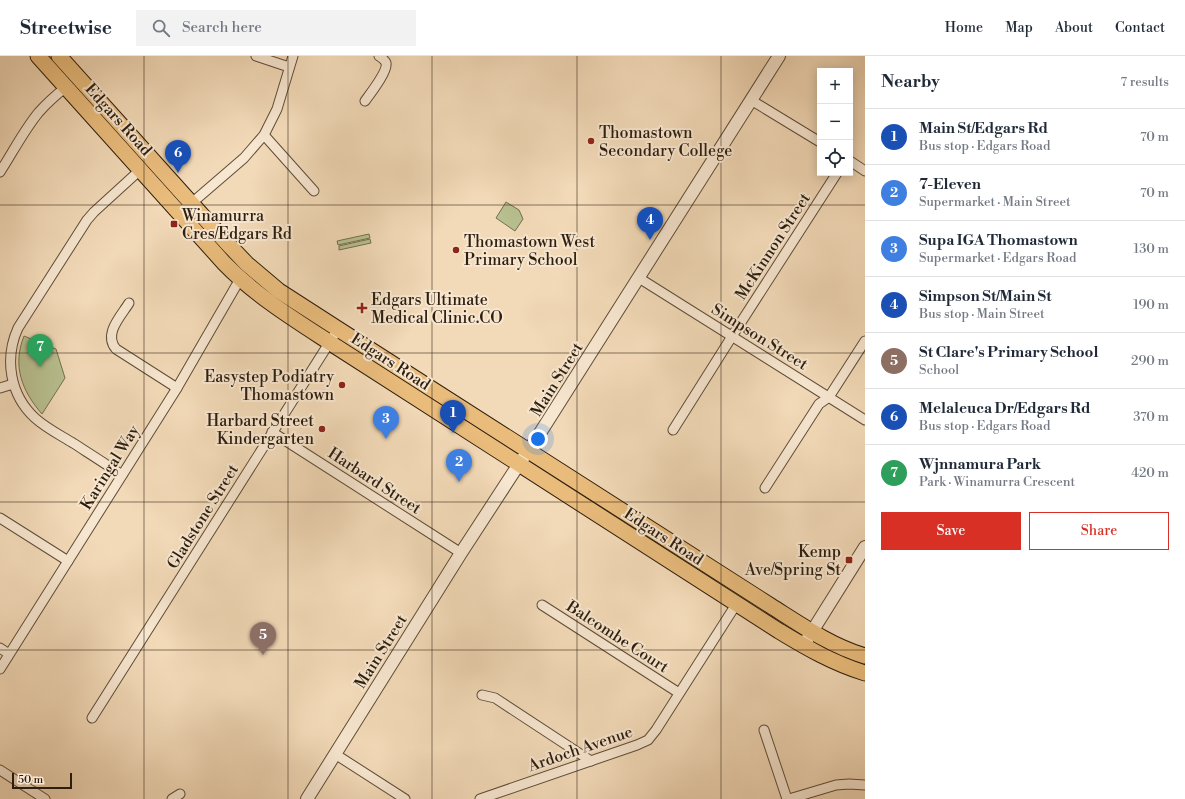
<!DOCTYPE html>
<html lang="en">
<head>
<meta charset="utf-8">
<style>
  :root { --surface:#fff; --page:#f2f2f3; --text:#1f2937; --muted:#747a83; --line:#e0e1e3; --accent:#d93025 }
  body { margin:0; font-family:"Libre Bodoni",serif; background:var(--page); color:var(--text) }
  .controls { position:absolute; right:12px; top:12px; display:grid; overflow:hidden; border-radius:0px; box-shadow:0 2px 10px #0003 }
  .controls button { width:36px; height:36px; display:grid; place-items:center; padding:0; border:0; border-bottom:1px solid var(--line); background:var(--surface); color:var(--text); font:20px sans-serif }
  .scale { position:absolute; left:12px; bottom:10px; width:60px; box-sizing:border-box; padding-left:4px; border:2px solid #2d1e0e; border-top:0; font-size:11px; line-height:14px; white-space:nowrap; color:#2d1e0e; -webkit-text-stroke:3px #f7e6d0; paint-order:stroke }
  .you { position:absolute; left:538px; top:383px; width:14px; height:14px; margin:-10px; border:3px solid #fff; border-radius:50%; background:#1a73e8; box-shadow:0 0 0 6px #1a73e833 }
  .badge { display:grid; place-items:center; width:26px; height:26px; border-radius:50%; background:var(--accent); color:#fff; font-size:13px; font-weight:700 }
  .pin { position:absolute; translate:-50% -33px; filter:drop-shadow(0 1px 2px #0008) }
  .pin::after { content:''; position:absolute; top:21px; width:14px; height:12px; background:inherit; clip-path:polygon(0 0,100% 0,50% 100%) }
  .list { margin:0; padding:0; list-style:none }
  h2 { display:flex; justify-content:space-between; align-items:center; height:52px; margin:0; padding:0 16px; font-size:17px }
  h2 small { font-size:13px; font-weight:400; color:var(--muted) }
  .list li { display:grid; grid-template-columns:26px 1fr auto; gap:12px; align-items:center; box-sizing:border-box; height:56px; padding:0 16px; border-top:1px solid var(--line) }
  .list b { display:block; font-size:15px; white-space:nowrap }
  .list p { margin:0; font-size:13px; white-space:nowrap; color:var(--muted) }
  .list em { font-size:13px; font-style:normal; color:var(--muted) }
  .actions { display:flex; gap:8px; padding:12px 16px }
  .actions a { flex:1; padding:9px 0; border:1px solid var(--accent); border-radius:0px; text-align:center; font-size:14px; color:var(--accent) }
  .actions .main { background:var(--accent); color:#fff }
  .icon { flex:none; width:22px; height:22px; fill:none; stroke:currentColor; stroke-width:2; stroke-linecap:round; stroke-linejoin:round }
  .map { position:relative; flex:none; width:865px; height:743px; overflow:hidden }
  header { display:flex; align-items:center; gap:24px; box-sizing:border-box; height:56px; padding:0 20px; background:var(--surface); border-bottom:1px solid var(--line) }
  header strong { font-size:19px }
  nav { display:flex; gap:22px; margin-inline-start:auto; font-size:14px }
  .search { width:280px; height:36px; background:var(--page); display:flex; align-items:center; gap:10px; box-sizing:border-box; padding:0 14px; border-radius:0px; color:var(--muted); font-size:15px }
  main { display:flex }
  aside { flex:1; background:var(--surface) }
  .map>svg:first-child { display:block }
</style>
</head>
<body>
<header>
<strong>Streetwise</strong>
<div class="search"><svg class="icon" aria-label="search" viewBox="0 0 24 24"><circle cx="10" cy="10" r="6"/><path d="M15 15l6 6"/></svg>Search here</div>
<nav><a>Home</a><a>Map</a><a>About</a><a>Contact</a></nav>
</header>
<main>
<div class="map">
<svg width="865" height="743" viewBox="0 0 865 743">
  <rect width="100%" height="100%" fill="#f2d9b7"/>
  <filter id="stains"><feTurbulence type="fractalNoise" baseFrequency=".005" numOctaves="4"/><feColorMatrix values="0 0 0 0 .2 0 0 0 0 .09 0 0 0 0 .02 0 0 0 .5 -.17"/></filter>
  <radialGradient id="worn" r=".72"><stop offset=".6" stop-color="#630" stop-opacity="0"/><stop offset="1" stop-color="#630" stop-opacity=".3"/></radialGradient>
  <g fill="#b8c090" stroke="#726f4f">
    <polygon points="506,146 519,154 523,163 515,175 496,162"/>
    <polygon points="369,178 370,182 338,189 337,185"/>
    <polygon points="370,183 371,187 339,194 339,190"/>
    <path d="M24 280 56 293 65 322 42 358C22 335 12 310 24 280Z"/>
  </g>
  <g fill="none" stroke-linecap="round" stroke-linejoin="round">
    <defs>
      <g id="minor">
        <polyline points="256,0 289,11"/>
        <polyline points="751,44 820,86"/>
        <path d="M365 45C370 38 388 15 386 7 385 4 382 2 379 0"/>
        <polyline points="264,79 314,135"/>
        <polyline points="850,105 865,115"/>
        <path d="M0 116C13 96 24 74 39 56 47 47 56 39 66 31"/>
        <polyline points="179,158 244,102 264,79 277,53 293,0"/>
        <polyline points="639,222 865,364"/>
        <path d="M129 247C121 260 103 278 116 293L177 332"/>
        <polyline points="0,332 13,328"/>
        <polyline points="673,374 736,274 837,117"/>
        <polyline points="272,376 461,497"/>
        <path d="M122 419C106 408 90 398 73 387 60 379 46 372 35 362 10 339 4 303 18 272L87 164 94 156 140 114"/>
        <polyline points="765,432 819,348 829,341 865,285"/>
        <polyline points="0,462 68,505"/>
        <polyline points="542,549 679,637"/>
        <polyline points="0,592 9,598"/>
        <polyline points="0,613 177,332 240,223"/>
        <polyline points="482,639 495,642 591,705"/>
        <polyline points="92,662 338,273"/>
        <polyline points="764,674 787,743"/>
        <polyline points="335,698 405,743"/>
        <polyline points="0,714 45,743"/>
        <polyline points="172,743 180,738"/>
        <polyline points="480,743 637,689 648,684 656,674 737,547"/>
        <polyline points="789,743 836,729 849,728 865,729"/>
      </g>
      <g id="tertiary">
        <polyline points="803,590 865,491"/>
        <polyline points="307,743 461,497 519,408 535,385 779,0"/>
      </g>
      <g id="primary">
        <path d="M38 0 224 207C255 239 292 262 329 286L779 575C807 592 833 607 865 617"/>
        <path d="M59 0 227 187 247 208 279 235 338 273 771 550C801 569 831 590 865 600"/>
      </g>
    </defs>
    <use href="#minor" stroke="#5e4d38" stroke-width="11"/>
    <use href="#tertiary" stroke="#5e4d38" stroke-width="14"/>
    <use href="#primary" stroke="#2d1e0e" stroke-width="17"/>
    <use href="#minor" stroke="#f7e6d0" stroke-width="9"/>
    <use href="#tertiary" stroke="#f7e6d0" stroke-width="12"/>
    <use href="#primary" stroke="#e9bc7c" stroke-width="15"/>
  </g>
  <path fill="none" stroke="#2d1e0e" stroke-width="1" stroke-opacity="0.55" d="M144 0V743M288 0V743M432 0V743M577 0V743M721 0V743M0 149H865M0 297H865M0 446H865M0 594H865"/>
  <g fill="#8f2418" stroke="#f7e6d0" stroke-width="1.5">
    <circle cx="591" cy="85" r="4"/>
    <rect x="170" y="164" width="8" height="8" rx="2"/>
    <circle cx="456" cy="194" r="4"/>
    <path d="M360 246h4v4h4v4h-4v4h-4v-4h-4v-4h4z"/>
    <circle cx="342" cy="329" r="4"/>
    <circle cx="322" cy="373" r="4"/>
    <rect x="845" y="500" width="8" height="8" rx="2"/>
  </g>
  <g text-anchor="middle" stroke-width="4" stroke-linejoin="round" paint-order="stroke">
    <g font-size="16" fill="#2d1e0e" stroke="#f7e6d0">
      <text transform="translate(119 63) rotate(48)" y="6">Edgars Road</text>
      <text transform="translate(772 190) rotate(-57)" y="6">McKinnon Street</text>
      <text transform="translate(760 280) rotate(32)" y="6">Simpson Street</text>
      <text transform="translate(391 305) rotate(33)" y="6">Edgars Road</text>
      <text transform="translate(556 323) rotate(-58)" y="6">Main Street</text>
      <text transform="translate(109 411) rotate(-58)" y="6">Karingal Way</text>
      <text transform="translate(375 424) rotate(33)" y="6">Harbard Street</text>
      <text transform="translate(202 460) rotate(-58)" y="6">Gladstone Street</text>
      <text transform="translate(664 480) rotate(33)" y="6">Edgars Road</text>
      <text transform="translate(618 580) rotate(33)" y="6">Balcombe Court</text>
      <text transform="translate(380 595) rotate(-58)" y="6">Main Street</text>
      <text transform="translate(580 692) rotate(-19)" y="6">Ardoch Avenue</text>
    </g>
    <g font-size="16" fill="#2d1e0e" stroke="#f7e6d0" text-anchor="start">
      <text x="599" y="82">Thomastown<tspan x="599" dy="18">Secondary College</tspan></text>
      <text x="182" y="165">Winamurra<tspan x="182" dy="18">Cres/Edgars Rd</tspan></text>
      <text x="464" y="191">Thomastown West<tspan x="464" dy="18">Primary School</tspan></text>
      <text x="371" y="249">Edgars Ultimate<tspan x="371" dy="18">Medical Clinic.CO</tspan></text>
      <text x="334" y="326" text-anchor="end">Easystep Podiatry<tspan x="334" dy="18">Thomastown</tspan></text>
      <text x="314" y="370" text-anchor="end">Harbard Street<tspan x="314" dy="18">Kindergarten</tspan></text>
      <text x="841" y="501" text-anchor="end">Kemp<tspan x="841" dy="18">Ave/Spring St</tspan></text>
    </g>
  </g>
  <rect width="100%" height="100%" filter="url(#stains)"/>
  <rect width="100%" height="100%" fill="url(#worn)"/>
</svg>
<div class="controls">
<button>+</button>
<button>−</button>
<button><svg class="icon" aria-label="locate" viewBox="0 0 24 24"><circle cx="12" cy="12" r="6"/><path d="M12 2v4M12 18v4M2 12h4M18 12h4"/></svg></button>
</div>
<div class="scale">50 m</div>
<div class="you"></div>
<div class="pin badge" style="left:453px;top:377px;background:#1a4fb4">1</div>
<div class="pin badge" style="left:459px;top:426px;background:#3f7fe0">2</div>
<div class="pin badge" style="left:386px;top:383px;background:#3f7fe0">3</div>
<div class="pin badge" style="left:650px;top:184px;background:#1a4fb4">4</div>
<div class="pin badge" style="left:263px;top:599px;background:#8d6e63">5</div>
<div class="pin badge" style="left:178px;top:117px;background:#1a4fb4">6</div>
<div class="pin badge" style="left:40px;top:311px;background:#2e9e5b">7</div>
</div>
<aside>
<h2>Nearby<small>7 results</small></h2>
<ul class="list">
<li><span class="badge" style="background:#1a4fb4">1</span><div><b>Main St/Edgars Rd</b><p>Bus stop · Edgars Road</p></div><em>70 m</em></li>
<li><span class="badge" style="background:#3f7fe0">2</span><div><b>7-Eleven</b><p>Supermarket · Main Street</p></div><em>70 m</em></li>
<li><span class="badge" style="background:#3f7fe0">3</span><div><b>Supa IGA Thomastown</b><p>Supermarket · Edgars Road</p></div><em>130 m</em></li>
<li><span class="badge" style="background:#1a4fb4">4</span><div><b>Simpson St/Main St</b><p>Bus stop · Main Street</p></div><em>190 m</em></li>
<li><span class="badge" style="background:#8d6e63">5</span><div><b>St Clare's Primary School</b><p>School</p></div><em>290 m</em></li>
<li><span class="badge" style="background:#1a4fb4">6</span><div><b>Melaleuca Dr/Edgars Rd</b><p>Bus stop · Edgars Road</p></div><em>370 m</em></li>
<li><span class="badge" style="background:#2e9e5b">7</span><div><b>Wjnnamura Park</b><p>Park · Winamurra Crescent</p></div><em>420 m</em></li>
</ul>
<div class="actions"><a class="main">Save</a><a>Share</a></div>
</aside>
</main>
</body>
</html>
